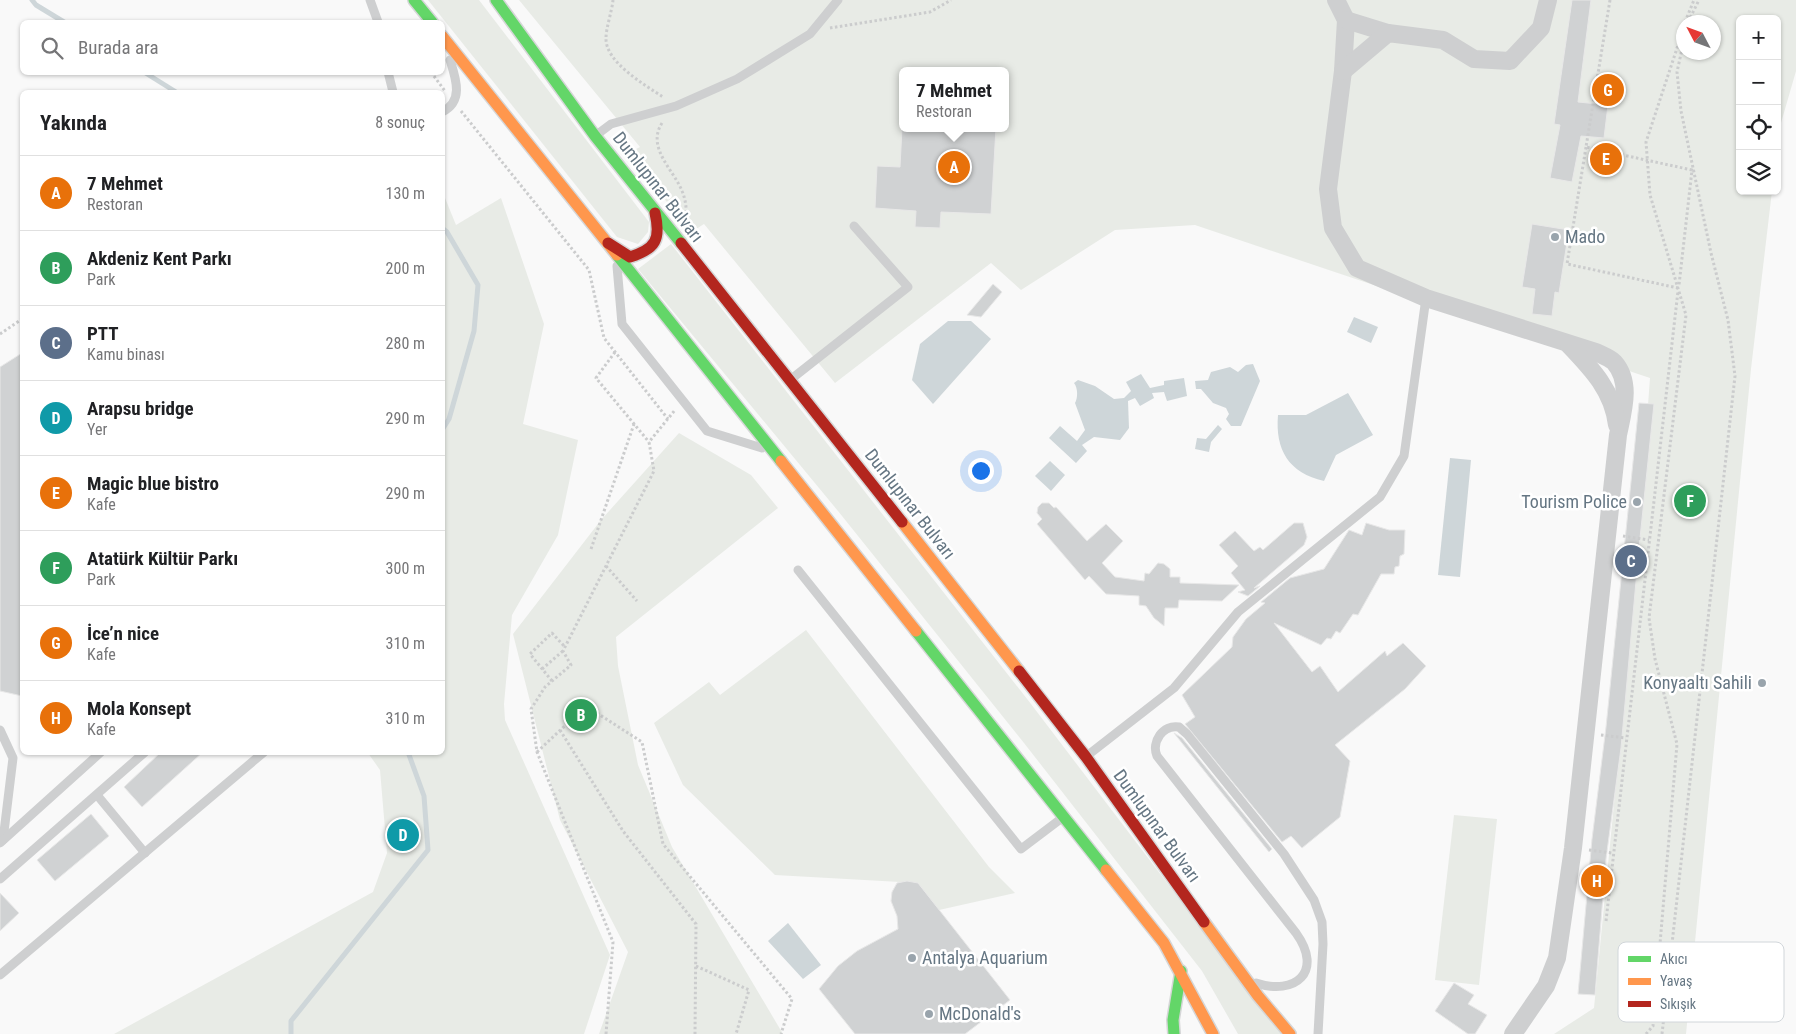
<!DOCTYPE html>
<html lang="tr">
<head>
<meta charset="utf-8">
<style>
  :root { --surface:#fff; --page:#f6f6f6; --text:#202124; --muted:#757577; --line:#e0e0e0; --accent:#565c61 }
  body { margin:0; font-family:"Roboto Condensed",sans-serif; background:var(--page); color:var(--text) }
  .controls { position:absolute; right:15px; top:15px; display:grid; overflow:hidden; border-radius:8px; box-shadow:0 1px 4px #0004 }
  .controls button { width:45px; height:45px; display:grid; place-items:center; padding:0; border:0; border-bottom:1px solid var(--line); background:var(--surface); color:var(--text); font:25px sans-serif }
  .compass { position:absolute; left:1676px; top:15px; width:45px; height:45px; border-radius:50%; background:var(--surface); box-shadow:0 1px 4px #0004; rotate:311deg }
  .you { position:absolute; left:980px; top:470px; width:18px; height:18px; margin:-12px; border:4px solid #fff; border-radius:50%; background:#1a73e8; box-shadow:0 0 0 8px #1a73e833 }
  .badge { display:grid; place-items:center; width:32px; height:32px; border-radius:50%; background:var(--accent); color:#fff; font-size:16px; font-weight:700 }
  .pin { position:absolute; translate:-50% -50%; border:2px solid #fff; box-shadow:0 1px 5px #0006 }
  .popup { position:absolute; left:899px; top:67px; width:110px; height:65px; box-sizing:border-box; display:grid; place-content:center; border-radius:8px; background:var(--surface); filter:drop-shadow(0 1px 4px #0005); font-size:16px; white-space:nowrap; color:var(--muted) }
  .popup b { font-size:19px; color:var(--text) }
  .popup::after { content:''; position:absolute; left:50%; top:100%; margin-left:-10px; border:10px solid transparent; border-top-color:var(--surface) }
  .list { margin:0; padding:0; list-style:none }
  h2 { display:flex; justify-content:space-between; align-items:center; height:65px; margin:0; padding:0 20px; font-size:21px }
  h2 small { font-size:16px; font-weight:400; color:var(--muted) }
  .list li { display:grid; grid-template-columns:32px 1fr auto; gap:15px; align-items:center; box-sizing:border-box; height:75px; padding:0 20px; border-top:1px solid var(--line) }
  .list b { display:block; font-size:19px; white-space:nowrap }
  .list p { margin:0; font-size:16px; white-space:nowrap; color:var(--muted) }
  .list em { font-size:16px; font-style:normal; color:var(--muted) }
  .icon { flex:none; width:28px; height:28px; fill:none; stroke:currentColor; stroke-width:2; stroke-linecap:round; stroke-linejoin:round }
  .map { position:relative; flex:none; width:1796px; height:1034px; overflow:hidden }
  .search { position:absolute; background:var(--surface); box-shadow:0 1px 4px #0004; left:20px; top:20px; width:425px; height:55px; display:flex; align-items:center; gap:12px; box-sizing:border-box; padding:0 18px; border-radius:8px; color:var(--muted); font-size:19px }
  .panel { position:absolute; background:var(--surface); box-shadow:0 1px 4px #0004; left:20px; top:90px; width:425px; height:665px; border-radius:8px }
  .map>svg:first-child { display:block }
</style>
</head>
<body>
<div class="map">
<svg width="1796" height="1034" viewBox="0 0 1796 1034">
  <rect width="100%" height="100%" fill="#f9f9f9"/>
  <g fill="#e8ebe6" fill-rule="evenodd">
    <polygon points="428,0 479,0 649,222 648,232 638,244 617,237"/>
    <path d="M519 0H1796V71L1781 123 1777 151V19H1740V191H1772L1751 369 1686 1034H1554L1594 1008 1632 620 1650 378 1195 225 1115 230 1021 290 991 263 835 383 704 224 693 231 625 155 640 147ZM1684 22H1714V52H1684ZM903 71H1005V128H903Z"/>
    <polygon points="443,193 456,225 501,198 544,324 523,424 578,440 558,535 512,615 504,704 505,720 610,955 584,1034 114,1034 373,892 387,853 380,770 368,753 442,752"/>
    <polygon points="671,244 1031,704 1282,1034 1238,1034 1202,971 1024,743 838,511 638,269"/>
    <polygon points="679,433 751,475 778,508 616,637 618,666 638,765 672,847 783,1034 599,1034 628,952 560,820 513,634 601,520"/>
    <polygon points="806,630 989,867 1015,893 939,910 918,883 775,875 683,785 654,723 709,682 720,695"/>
    <polygon points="1454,815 1497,819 1479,985 1435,980"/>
  </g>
  <g fill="#ced6d9">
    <polygon points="1354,317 1378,327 1371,343 1347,332"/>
    <polygon points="948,321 971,321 991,339 933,404 912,380 920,344"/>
    <polygon points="1253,364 1260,381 1241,426 1231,426 1226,419 1229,414 1226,408 1213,403 1201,389 1196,389 1195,381 1208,380 1211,372 1230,367 1238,372 1246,365"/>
    <path d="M1141 374 1150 388 1164 385V381L1184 378 1187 396 1167 401 1164 392 1152 393 1154 398 1140 406 1135 398 1128 401 1129 428 1120 440 1094 437 1082 445 1087 451 1076 463 1049 438 1060 426 1077 441 1085 430 1075 403C1078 398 1078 388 1074 383L1078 380 1095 386 1114 399 1124 398 1131 391 1126 382Z"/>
    <path d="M1348 393 1373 435 1336 455 1324 481C1289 473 1275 450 1278 415H1306Z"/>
    <polygon points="1218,425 1222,429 1211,442 1209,452 1195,449 1197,438 1206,439"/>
    <polygon points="1450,458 1471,460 1460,577 1438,575"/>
    <polygon points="1050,461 1065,475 1051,491 1035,476"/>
    <polygon points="788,923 821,965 803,979 768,941"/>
  </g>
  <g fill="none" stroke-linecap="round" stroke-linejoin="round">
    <g stroke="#ced6d9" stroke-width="5">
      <polyline points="32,0 36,5 64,22"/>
      <polyline points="144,72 176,92"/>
      <polyline points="442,228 447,232 478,285 474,331 449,419 442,430"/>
      <polyline points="291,1034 291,1021 428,850 424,796 408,752"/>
    </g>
  </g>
  <g fill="#d0d2d3" stroke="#e8e8e8">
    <polygon points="1572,0 1591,0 1578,102 1608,105 1604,138 1581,136 1572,182 1550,178 1560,125 1554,124"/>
    <polygon points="902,128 996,128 991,214 941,212 940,228 915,227 916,211 875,208 877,166 900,167"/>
    <polygon points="1532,224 1569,230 1559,293 1555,292 1552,316 1532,314 1535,289 1522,287"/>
    <polygon points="993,284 1002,292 981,317 967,315"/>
    <polygon points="22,353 22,696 0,691 0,367"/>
    <polygon points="1639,403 1654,404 1639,548 1621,748 1606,859 1595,995 1578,994 1592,839 1606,727"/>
    <polygon points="1042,503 1049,503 1054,508 1056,507 1087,541 1106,524 1123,541 1102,563 1115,577 1144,581 1145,573 1149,574 1158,563 1164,564 1170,569 1170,577 1180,577 1180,583 1239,585 1222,601 1179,600 1178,608 1165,608 1164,626 1154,618 1146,606 1139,605 1139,596 1106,594 1089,576 1085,580 1037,524 1042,519 1037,513 1038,507"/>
    <polygon points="1294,523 1303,523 1307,537 1304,545 1254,588 1260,586 1248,596 1238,592 1245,590 1231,573 1238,566 1219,545 1235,531 1254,551 1260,547 1263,550"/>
    <polygon points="1366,523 1389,530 1405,530 1404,554 1400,556 1399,566 1395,567 1394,574 1381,574 1358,615 1353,614 1340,633 1336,631 1331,639 1327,638 1321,645 1274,623 1312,672 1320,666 1338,692 1385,651 1387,656 1403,643 1426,666 1405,689 1335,745 1350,761 1340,817 1302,848 1291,836 1282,842 1185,724 1195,717 1182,695 1232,647 1233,637 1246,619 1265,603 1261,602 1290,578 1324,569 1349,530 1362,535"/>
    <polygon points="1174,733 1182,738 1272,849 1269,852"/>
    <polygon points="161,752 203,752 142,807 124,787"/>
    <polygon points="91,814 109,836 55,881 37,860"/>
    <polygon points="907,881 918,883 1010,1000 965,1034 855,1034 819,989 838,966 857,951 898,929 897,916 891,901 892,892 897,883"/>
    <polygon points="0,893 19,913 0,931"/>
    <polygon points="1454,983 1474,995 1468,1004 1487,1015 1475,1034 1468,1034 1435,1011"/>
  </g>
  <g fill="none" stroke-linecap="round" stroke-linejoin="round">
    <defs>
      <g id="fast">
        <polyline points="414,0 432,22"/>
        <polyline points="496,0 595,136 681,243"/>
        <polyline points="617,255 781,461"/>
        <polyline points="916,631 1106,870"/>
        <polyline points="1174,1034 1173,1020 1181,971"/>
      </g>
      <g id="slow">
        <polyline points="442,36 617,255"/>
        <polyline points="781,461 916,631"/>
        <polyline points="902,522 1019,671"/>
        <polyline points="1106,870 1164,943 1213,1034"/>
        <polyline points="1204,922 1258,996 1290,1034"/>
      </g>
      <g id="jam">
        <path d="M608 243 630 257C656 249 661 239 655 213"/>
        <polyline points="681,243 902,522"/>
        <polyline points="1019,671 1086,757 1204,922"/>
      </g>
    </defs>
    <use href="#fast" stroke="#d5d6d7" stroke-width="14"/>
    <use href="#slow" stroke="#d5d6d7" stroke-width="14"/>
    <use href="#jam" stroke="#d5d6d7" stroke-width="14"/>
    <g stroke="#cbcccd" stroke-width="3" stroke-dasharray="2.5 2.5" stroke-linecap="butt">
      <path d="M613 0C612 11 606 28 606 38 605 62 645 85 663 97"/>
      <polyline points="1610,0 1586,147 1692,170 1679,285"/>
      <polyline points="1685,22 1694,0"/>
      <polyline points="1688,22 1699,0"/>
      <polyline points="830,28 930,12 951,0"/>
      <polyline points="431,72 445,91"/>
      <polyline points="461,111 589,270 604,338 668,419"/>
      <path d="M662 123C646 148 674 170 682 191 686 200 686 208 687 218"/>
      <polyline points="1586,147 1567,264 1678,288"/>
      <polyline points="0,334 22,319"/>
      <polyline points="615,352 596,378 649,442"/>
      <polyline points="1623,536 1649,540"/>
      <polyline points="591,549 634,424"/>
      <polyline points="606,566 637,601"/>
      <polyline points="542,669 563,651"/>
      <polyline points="552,681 530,654 552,633 565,647"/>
      <polyline points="560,730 623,831 696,924 695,1034"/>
      <polyline points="1601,735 1626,738"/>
      <polyline points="537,752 586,706 642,742 663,844 792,999 781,1034"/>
      <polyline points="1589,850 1612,853"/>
      <polyline points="1606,921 1678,291"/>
      <polyline points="696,966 749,990 736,1034"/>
      <polyline points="606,1034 613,942 537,752 531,709 545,687 571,665 563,651 654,471 649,442 675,410"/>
      <polyline points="1646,1034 1653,1026 1677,744 1655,659 1649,618 1686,315 1650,195 1646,142 1684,27"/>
      <polyline points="1662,1034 1735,376 1728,320 1711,253 1681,111 1677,72 1684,40"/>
    </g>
    <g stroke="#cecfd0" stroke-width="9">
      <polyline points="370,0 378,22"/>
      <polyline points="388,72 393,92"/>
      <path d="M442 112C464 101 456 79 450 60"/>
      <polyline points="595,136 611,124 676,106 737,79 810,34 838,0"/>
      <polyline points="617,266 622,324 707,431 762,448"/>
      <polyline points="790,380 908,287 854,226"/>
      <polyline points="798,570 1021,849 1062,818"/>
      <polyline points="0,730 13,758 3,840"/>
      <polyline points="1088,755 1174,688 1238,612 1380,497 1404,456 1426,298"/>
      <polyline points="97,795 145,853"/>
      <polyline points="0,843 101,752"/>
      <polyline points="0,879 145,752"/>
      <polyline points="0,975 264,752"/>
      <path d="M1256 983C1295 996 1324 972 1296 933L1157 756C1151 742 1163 724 1179 727L1187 734 1284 854 1314 900 1322 922 1323 944 1318 1034"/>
    </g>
    <g stroke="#cecfd0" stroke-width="18">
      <path d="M1336 0 1346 20 1343 71 1328 189 1333 228 1357 268 1426 298 1596 352C1602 355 1610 358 1614 362 1632 382 1623 411 1618 435L1573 848 1557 958 1546 986 1513 1034"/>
      <polyline points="1346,20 1388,33"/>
      <polyline points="1343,71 1388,33 1443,40 1474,59 1510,61 1541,28 1548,0"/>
      <path d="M1569 345C1592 369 1613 391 1617 425"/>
    </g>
    <use href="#fast" stroke="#63d668" stroke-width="11"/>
    <use href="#slow" stroke="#ff974d" stroke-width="11"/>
    <use href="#jam" stroke="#b3261e" stroke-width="11"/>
  </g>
  <g fill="#99a4ac" stroke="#fff" stroke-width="2">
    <circle cx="1555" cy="237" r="5"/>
    <circle cx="1637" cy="502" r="5"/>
    <circle cx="1762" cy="683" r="5"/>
    <circle cx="912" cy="958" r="5"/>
    <circle cx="929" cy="1014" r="5"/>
  </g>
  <g text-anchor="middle" stroke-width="5" stroke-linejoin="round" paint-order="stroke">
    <g font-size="18" fill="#657683" stroke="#fff">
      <text transform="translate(658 187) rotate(52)" y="6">Dumlupınar Bulvarı</text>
      <text transform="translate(910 504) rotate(52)" y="6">Dumlupınar Bulvarı</text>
      <text transform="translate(1157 826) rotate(54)" y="6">Dumlupınar Bulvarı</text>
    </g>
    <g font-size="18" fill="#657683" stroke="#fff" text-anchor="start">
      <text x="1565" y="243">Mado</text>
      <text x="1627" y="508" text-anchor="end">Tourism Police</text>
      <text x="1752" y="689" text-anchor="end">Konyaaltı Sahili</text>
      <text x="922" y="964">Antalya Aquarium</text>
      <text x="939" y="1020">McDonald's</text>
    </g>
  </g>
  <rect x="1618" y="942" width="166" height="80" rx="8" fill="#fff" stroke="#d1d6da" stroke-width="1"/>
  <rect x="1628" y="956" width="23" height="6" fill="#63d668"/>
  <rect x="1628" y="978" width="23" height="7" fill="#ff974d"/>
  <rect x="1628" y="1001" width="23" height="6" fill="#b3261e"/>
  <g font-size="14" fill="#657683">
    <text x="1660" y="964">Akıcı</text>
    <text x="1660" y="986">Yavaş</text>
    <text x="1660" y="1009">Sıkışık</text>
  </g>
</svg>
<div class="controls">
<button>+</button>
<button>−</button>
<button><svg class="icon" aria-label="locate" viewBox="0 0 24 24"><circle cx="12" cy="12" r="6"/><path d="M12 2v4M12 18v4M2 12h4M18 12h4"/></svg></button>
<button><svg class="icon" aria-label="layers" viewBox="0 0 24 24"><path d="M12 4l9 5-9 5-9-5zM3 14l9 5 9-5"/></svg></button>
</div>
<svg class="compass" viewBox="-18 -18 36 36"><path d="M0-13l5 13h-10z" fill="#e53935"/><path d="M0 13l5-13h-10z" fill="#757577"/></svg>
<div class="you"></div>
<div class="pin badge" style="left:954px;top:167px;background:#e8710a">A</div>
<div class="popup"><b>7 Mehmet</b>Restoran</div>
<div class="pin badge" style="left:581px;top:715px;background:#2e9e5b">B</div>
<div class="pin badge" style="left:1631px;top:561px;background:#5c6f8a">C</div>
<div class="pin badge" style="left:403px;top:835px;background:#0f9aa8">D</div>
<div class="pin badge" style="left:1606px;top:159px;background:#e8710a">E</div>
<div class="pin badge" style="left:1690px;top:501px;background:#2e9e5b">F</div>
<div class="pin badge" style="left:1608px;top:90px;background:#e8710a">G</div>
<div class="pin badge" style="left:1597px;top:881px;background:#e8710a">H</div>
<div class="search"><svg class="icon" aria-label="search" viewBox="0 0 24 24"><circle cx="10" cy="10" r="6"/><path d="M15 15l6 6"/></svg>Burada ara</div>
<section class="panel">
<h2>Yakında<small>8 sonuç</small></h2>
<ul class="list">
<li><span class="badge" style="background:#e8710a">A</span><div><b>7 Mehmet</b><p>Restoran</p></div><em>130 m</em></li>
<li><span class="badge" style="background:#2e9e5b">B</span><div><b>Akdeniz Kent Parkı</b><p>Park</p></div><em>200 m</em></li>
<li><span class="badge" style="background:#5c6f8a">C</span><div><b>PTT</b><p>Kamu binası</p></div><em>280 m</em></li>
<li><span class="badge" style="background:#0f9aa8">D</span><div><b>Arapsu bridge</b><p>Yer</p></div><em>290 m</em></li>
<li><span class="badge" style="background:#e8710a">E</span><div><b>Magic blue bistro</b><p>Kafe</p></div><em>290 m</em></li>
<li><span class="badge" style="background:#2e9e5b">F</span><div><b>Atatürk Kültür Parkı</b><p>Park</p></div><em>300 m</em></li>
<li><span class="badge" style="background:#e8710a">G</span><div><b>İce’n nice</b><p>Kafe</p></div><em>310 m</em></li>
<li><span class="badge" style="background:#e8710a">H</span><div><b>Mola Konsept</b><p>Kafe</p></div><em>310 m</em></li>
</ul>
</section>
</div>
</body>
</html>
